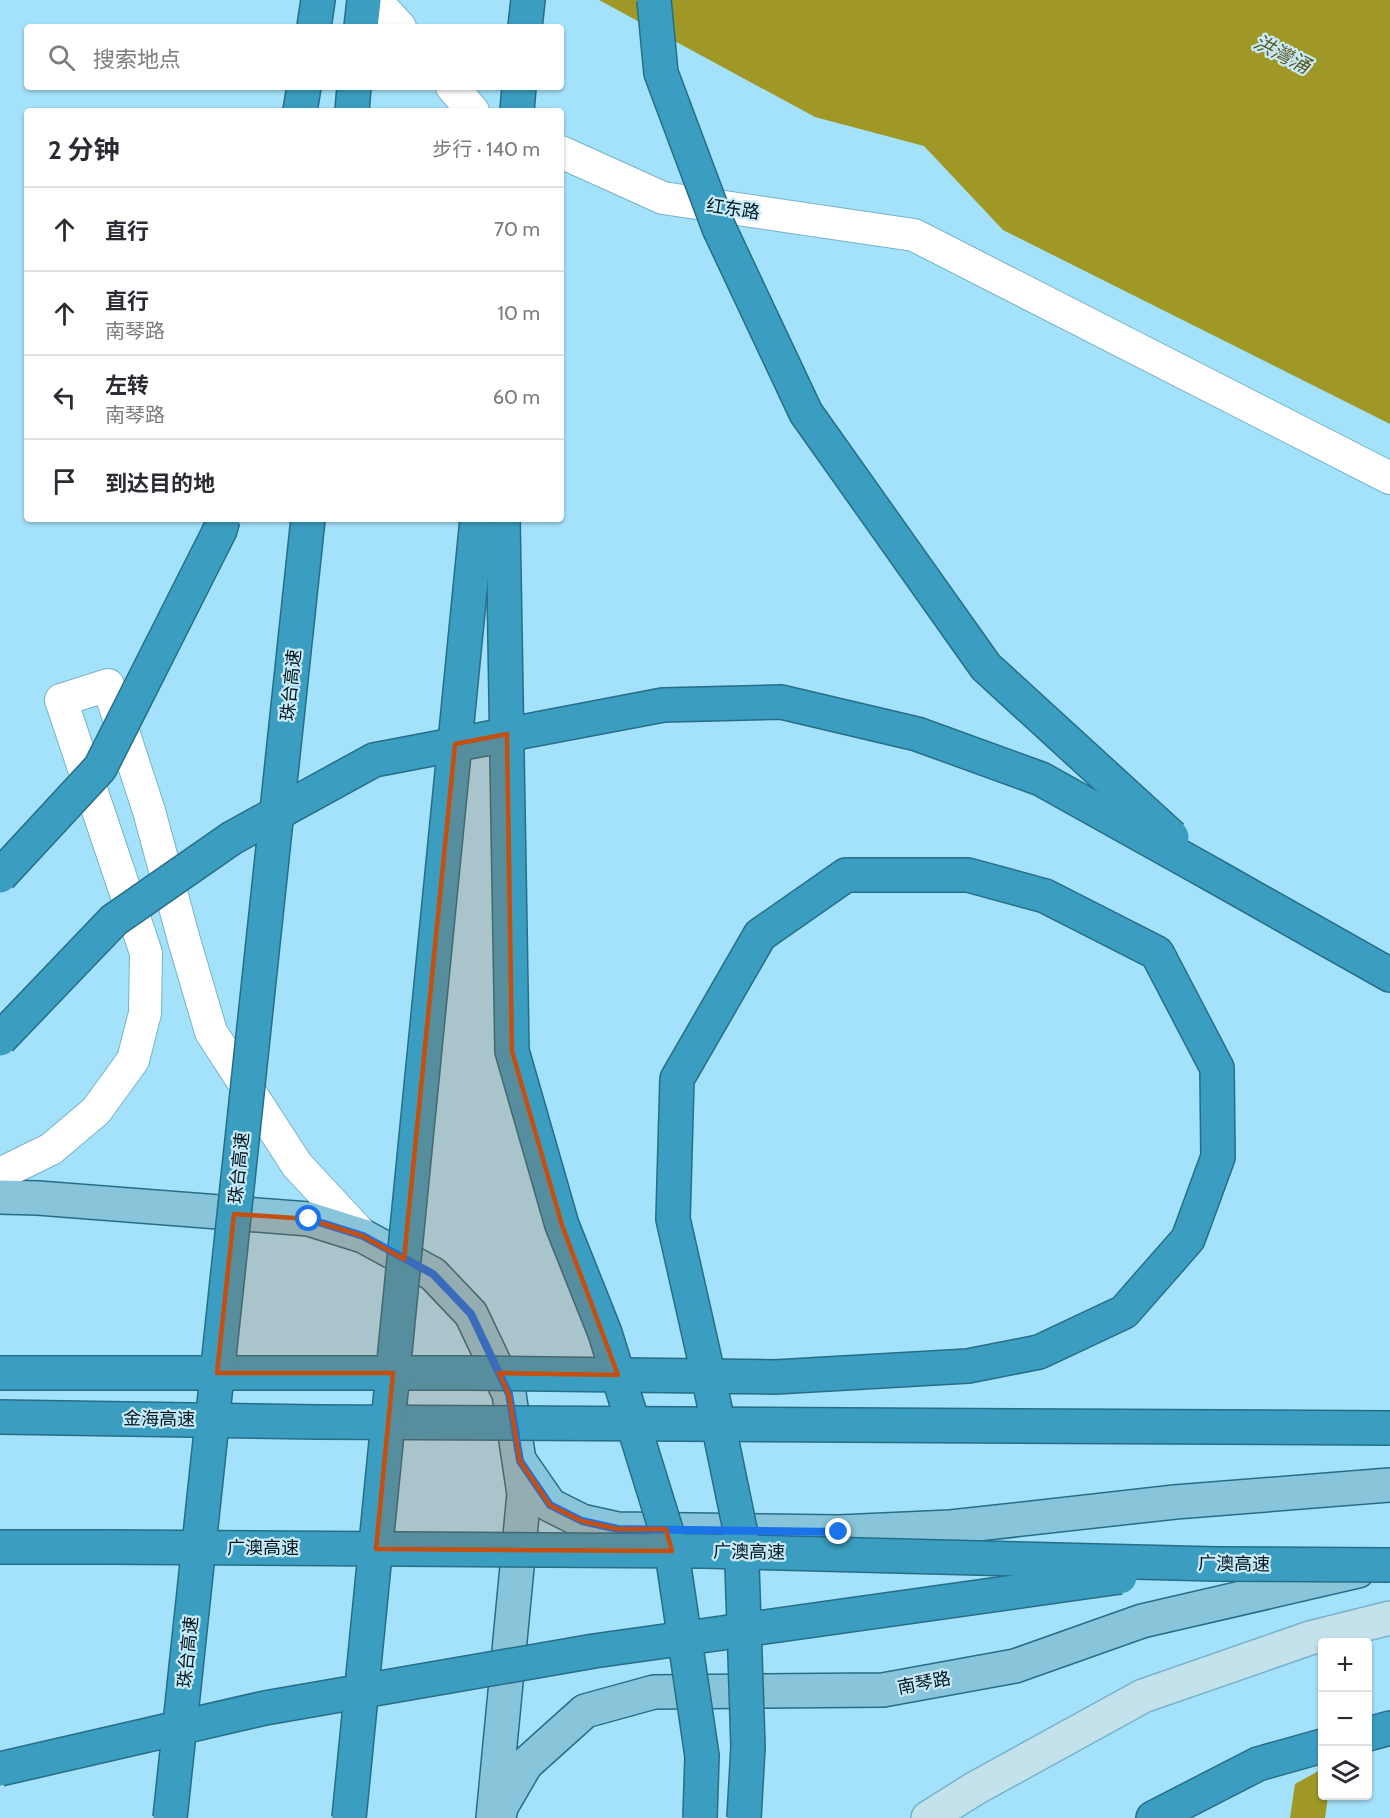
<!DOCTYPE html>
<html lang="zh">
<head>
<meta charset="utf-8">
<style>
  :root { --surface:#fff; --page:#f7f7f7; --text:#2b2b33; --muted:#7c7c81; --line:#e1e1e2 }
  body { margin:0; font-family:Cabin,"Noto Sans SC",sans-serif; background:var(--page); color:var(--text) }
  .controls { position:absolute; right:18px; bottom:18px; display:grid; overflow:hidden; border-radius:6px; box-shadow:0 2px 4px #0004 }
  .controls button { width:54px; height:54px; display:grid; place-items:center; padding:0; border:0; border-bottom:2px solid var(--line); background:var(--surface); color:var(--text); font:30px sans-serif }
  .stop { position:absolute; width:18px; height:18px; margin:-14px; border:4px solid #1a73e8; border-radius:50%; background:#fff }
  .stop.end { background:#1a73e8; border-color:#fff; box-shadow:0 2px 6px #0008 }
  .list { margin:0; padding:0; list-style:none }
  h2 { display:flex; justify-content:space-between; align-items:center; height:78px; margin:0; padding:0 24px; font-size:26px }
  h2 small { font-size:20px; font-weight:400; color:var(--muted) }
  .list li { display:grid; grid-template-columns:39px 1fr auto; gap:18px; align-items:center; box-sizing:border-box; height:84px; padding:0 24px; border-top:2px solid var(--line) }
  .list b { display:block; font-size:22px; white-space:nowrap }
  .list p { margin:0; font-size:20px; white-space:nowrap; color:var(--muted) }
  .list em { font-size:20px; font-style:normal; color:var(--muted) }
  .icon { flex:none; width:33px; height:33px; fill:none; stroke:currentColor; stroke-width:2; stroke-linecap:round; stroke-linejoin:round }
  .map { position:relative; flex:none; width:1390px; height:1818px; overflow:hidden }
  .search { position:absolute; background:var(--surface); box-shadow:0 2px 4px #0004; left:24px; top:24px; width:540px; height:66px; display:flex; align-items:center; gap:15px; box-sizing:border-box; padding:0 21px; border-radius:6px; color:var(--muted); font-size:22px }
  .panel { position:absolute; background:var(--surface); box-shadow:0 2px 4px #0004; left:24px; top:108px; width:540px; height:414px; border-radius:6px }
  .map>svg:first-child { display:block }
</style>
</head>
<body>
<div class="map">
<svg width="1390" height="1818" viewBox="0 0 1390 1818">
  <rect width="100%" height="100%" fill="#a4e1fa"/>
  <g fill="#a09826">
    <polygon points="599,0 1390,0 1390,424 1003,230 924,146 815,117"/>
    <polygon points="1322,1769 1322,1796 1328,1796 1325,1818 1290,1818 1295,1784"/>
  </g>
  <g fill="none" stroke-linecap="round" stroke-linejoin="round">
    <defs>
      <g id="minor">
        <polyline points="375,0 400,27"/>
        <polyline points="452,87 473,111"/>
        <polyline points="561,152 663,198 914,235 1390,478"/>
        <polyline points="0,1174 51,1149 96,1111 133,1060 145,1013 146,953 61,700 108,685 149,811 184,940 211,1032 297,1165 363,1236"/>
      </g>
      <polyline id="secondary" points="928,1818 974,1789 1143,1696 1310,1638 1390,1618"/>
      <g id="primary">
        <polyline points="0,1197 38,1198 309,1219 363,1236 433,1274 471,1314 509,1394 524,1494 493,1818"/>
        <polyline points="521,1463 550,1505 582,1521 618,1529 839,1532 951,1527 1175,1502 1390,1485"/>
        <polyline points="500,1813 501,1807 526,1764 585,1711 654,1692 883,1690 1015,1666 1142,1621 1358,1571"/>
      </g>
      <g id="motorway">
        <polyline points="314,27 318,0"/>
        <polyline points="361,27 364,0"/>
        <polyline points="525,27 528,0"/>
        <polyline points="300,111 304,87"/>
        <polyline points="352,111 354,87"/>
        <polyline points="517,111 519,87"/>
        <polyline points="1213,875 1390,975"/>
        <polyline points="0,1547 107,1547"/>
        <polyline points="1368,1734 1390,1728"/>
        <polyline points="1153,1818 1258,1764 1322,1746"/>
      </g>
    </defs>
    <use href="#minor" stroke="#77b3cb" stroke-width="34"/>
    <use href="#secondary" stroke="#77b3cb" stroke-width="36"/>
    <use href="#primary" stroke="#266e88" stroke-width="36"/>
    <use href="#motorway" stroke="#266e88" stroke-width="36"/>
    <use href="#minor" stroke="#fff" stroke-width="32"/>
    <use href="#secondary" stroke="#c4e2ec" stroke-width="33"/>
    <use href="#primary" stroke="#89c5da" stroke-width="33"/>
    <use href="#motorway" stroke="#3b9ec1" stroke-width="33"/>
    <defs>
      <g id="motorway-bridge">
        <polyline points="654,0 661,73 719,228 806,413 986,667 1172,837"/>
        <polyline points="503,519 512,1051 562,1225 605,1333 671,1546 702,1756 700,1818"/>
        <polyline points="0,876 100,768 220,530 223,519"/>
        <polyline points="0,1039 114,920 232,838 374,760 663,705 781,702 917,734 1041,779 1213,875"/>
        <polyline points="0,1373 472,1373 775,1377 968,1366 1039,1352 1124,1312 1188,1239 1218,1157 1217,1068 1157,953 1045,896 968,875 846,875 760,935 677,1079 673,1219 706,1365 741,1534 748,1747 744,1818"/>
        <polyline points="0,1417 318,1422 1390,1428"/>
        <polyline points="107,1547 703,1551 1216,1564 1390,1565"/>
        <polyline points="0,1769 265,1708 594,1651 1120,1577"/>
        <polyline points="170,1818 308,519"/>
        <polyline points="349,1818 477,519"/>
      </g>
    </defs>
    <use href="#motorway-bridge" stroke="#266e88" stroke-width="36" stroke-linecap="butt"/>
    <use href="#motorway-bridge" stroke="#3b9ec1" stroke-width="33"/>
  </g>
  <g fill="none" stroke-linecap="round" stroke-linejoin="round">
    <polyline stroke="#1a73e8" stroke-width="8" points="309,1219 363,1236 433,1274 471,1314 509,1394 520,1461 550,1505 582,1521 618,1529 839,1532"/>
  </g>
  <path fill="#c54f0f" fill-opacity="0.2" stroke="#c54f0f" stroke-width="4.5" stroke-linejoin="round" d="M507 734 512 1051 562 1225 618 1375 499 1373 509 1394 520 1461 550 1505 582 1521 618 1529H666L672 1551 376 1549 393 1373H217L234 1214 309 1219 363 1236 404 1259 455 744Z"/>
  <g text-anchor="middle" stroke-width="4.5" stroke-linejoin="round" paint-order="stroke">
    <g font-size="18" fill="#00151e" stroke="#c7eaf9">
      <text transform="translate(733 209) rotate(8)" y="6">红东路</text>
      <text transform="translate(291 685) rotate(-84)" y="6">珠台高速</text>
      <text transform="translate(239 1168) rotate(-84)" y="6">珠台高速</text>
      <text transform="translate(159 1419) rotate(1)" y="6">金海高速</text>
      <text x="263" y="1554">广澳高速</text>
      <text transform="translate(749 1552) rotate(1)" y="6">广澳高速</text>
      <text transform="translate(1234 1564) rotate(1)" y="6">广澳高速</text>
      <text transform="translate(188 1652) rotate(-84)" y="6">珠台高速</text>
      <text transform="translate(924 1683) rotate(-11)" y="6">南琴路</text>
    </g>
    <g font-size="20" font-style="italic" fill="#5b571f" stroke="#c7eaf9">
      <text transform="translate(1282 54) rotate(27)" y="7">洪灣涌</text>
    </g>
  </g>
</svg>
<div class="controls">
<button>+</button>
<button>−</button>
<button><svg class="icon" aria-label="layers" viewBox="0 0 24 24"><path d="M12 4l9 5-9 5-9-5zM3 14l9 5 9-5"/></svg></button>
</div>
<div class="stop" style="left:309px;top:1219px"></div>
<div class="stop end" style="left:839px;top:1532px"></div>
<div class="search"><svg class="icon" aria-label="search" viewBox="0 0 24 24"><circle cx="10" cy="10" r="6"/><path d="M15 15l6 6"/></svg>搜索地点</div>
<section class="panel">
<h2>2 分钟<small>步行 · 140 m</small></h2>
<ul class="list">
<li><svg class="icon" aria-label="ahead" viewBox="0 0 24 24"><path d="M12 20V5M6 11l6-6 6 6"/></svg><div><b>直行</b></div><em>70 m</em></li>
<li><svg class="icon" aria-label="ahead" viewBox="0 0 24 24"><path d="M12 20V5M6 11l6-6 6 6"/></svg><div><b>直行</b><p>南琴路</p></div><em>10 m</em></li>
<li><svg class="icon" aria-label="left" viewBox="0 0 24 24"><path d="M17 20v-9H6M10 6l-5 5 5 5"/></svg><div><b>左转</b><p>南琴路</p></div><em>60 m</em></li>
<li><svg class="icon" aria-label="arrive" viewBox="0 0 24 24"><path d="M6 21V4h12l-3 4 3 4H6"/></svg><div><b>到达目的地</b></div></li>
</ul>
</section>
</div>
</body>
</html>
